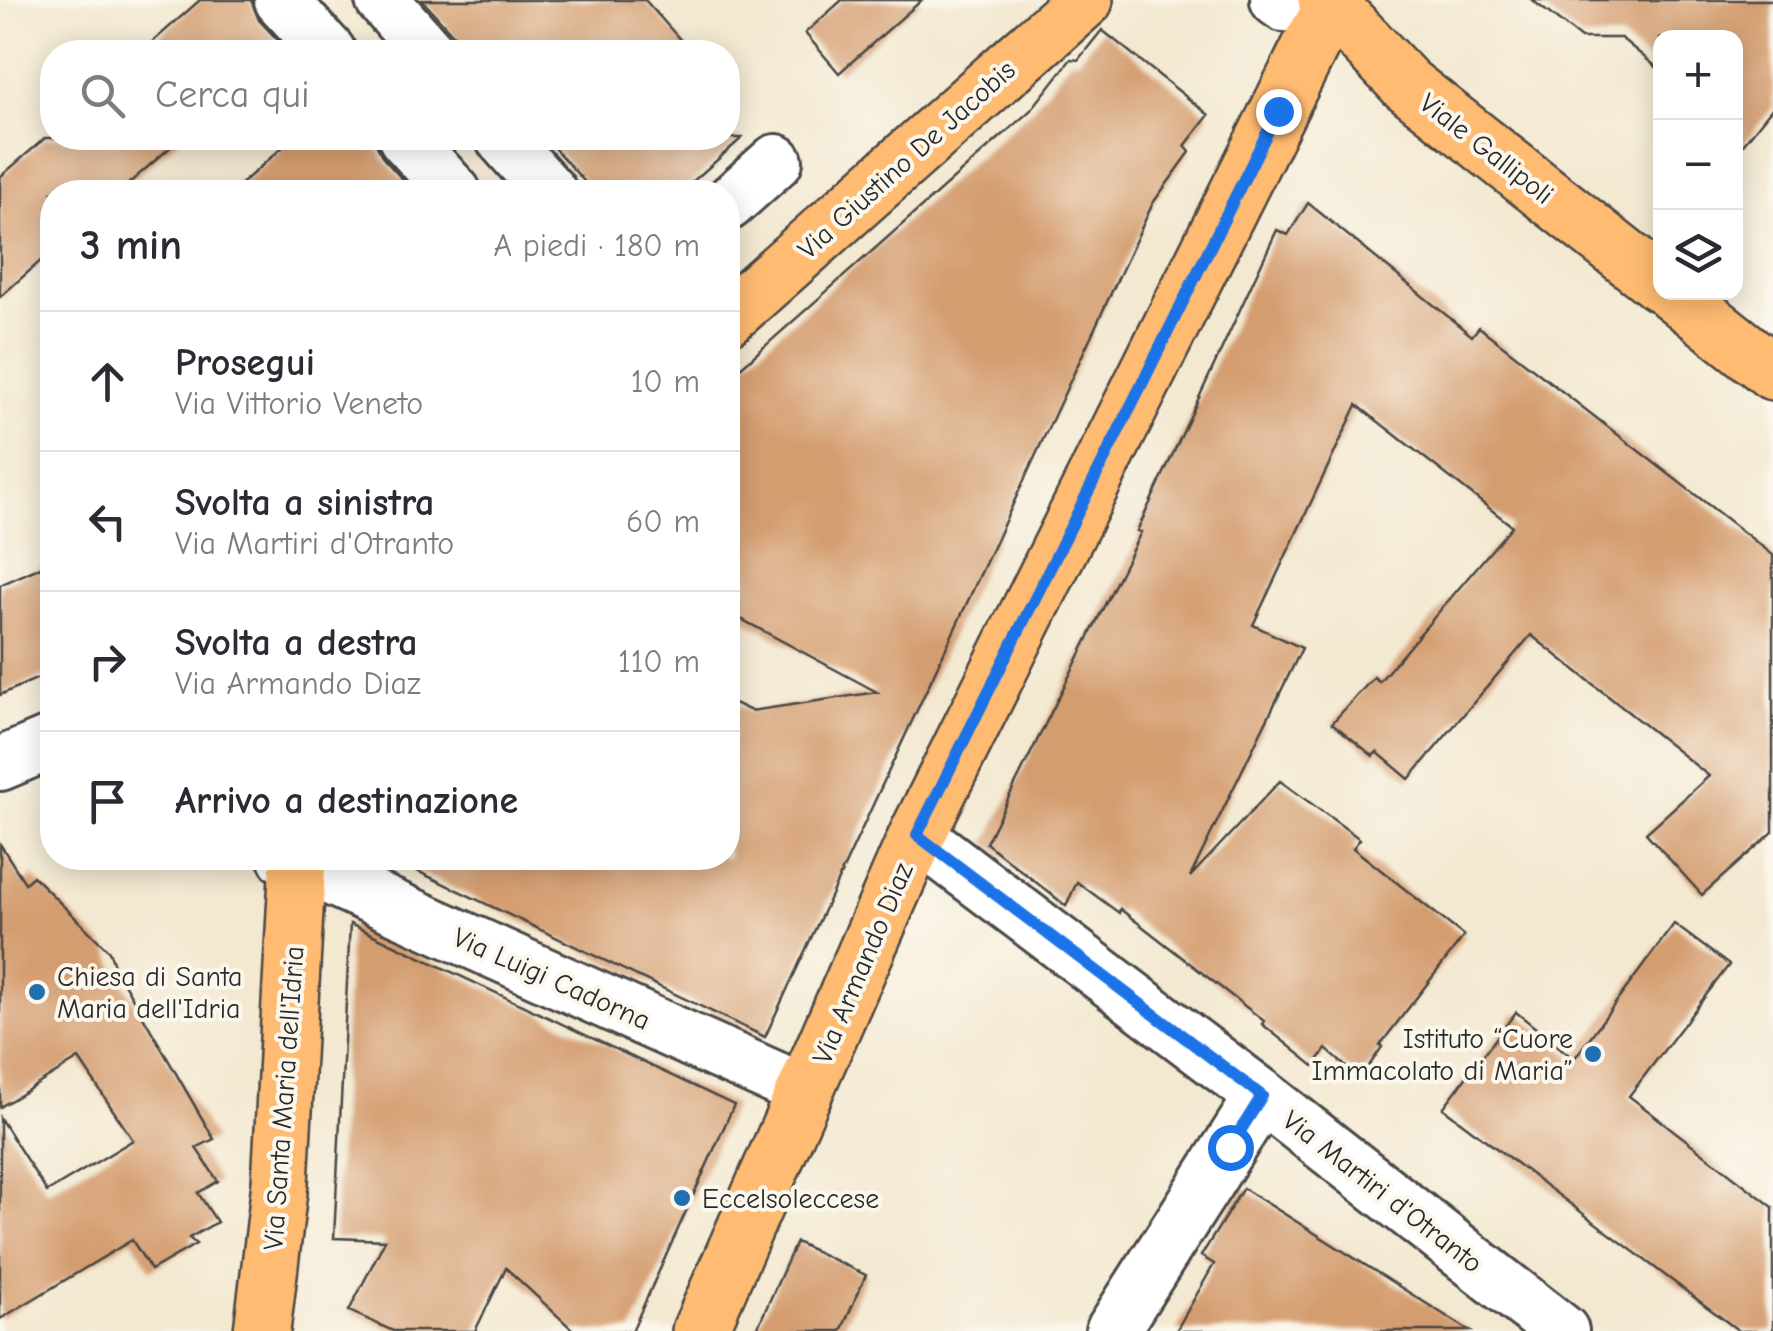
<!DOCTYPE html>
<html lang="it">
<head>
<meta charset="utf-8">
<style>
  :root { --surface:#fff; --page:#f7f7f7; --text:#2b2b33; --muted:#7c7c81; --line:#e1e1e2 }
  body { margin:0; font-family:"Comic Neue",sans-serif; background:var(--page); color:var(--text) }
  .controls { position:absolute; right:30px; top:30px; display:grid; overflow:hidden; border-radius:20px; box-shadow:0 5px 25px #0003 }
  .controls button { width:90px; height:90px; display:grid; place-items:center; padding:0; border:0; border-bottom:2px solid var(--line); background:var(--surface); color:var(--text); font:50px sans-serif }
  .stop { position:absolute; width:30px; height:30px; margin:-22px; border:8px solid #1a73e8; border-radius:50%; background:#fff }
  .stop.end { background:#1a73e8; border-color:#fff; box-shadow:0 2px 10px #0008 }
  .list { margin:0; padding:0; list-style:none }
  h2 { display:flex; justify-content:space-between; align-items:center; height:130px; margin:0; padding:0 40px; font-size:42px }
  h2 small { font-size:32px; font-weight:400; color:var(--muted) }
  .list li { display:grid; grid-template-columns:65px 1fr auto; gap:30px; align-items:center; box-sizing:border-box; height:140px; padding:0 40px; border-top:2px solid var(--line) }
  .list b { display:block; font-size:38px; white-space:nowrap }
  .list p { margin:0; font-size:32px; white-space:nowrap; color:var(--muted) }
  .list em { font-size:32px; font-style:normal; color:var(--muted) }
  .icon { flex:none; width:55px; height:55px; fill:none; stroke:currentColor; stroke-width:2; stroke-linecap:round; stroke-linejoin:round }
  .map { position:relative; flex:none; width:1773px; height:1331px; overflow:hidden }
  .search { position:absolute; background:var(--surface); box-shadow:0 5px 25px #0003; left:40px; top:40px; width:700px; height:110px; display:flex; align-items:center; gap:25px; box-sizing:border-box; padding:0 35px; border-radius:40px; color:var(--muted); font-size:38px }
  .panel { position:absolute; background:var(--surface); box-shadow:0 5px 25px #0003; left:40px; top:180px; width:700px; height:690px; border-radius:40px }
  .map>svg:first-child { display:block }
</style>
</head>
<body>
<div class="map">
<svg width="1773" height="1331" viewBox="0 0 1773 1331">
  <rect width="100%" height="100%" fill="#fbf7ec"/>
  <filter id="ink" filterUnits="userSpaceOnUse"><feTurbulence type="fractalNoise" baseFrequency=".01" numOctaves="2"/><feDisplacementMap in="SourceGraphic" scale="20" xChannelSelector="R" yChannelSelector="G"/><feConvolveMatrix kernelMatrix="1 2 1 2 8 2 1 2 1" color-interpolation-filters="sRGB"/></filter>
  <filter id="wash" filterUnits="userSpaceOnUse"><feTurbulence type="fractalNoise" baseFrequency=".0048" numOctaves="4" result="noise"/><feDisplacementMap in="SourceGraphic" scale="40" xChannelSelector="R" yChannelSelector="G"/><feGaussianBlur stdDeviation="2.25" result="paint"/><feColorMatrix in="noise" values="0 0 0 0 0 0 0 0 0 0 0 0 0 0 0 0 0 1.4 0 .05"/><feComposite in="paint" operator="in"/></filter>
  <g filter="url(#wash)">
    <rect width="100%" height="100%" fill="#f3e8d0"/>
    <g id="blocks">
      <g fill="#d49d70">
        <polygon points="200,0 251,0 259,20 289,52 141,52"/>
        <polygon points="422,0 645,0 691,52 469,52"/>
        <polygon points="842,0 922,0 839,73 805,33"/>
        <polygon points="1532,0 1773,0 1773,107 1736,153 1736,38 1660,38 1660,70 1621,38 1581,38"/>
        <polygon points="1102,30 1209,115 1185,146 1190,152 1153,203 765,1037 390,858 728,858 728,700 751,711 877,692 728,612 728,379 1031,110 1071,59 1078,60"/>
        <polygon points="45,138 181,138 119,192 52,192 52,251 0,297 0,177"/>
        <polygon points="293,138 373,138 383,158 414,192 232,192"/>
        <polygon points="545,138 742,138 681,192 594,192"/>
        <polygon points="1308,203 1472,336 1479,327 1773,555 1773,832 1702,895 1646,833 1709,776 1531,635 1409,779 1377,752 1373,756 1332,723 1374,677 1379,682 1512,526 1357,405 1253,625 1302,648 1190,877 1280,781 1360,839 1353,848 1464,936 1380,1045 1382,1047 1360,1079 1326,1049 1314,1066 1262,1024 1264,1021 1120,909 1119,913 1077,882 1066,906 986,843 1141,532 1137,531 1277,230 1288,235"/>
        <polygon points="52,562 52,672 0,695 0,585"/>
        <polygon points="0,844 25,883 33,876 109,951 115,968 214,1139 196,1148 218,1181 198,1193 217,1222 189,1238 196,1244 151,1270 132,1240 0,1319 0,1118 47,1192 133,1140 79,1059 0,1107"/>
        <polygon points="350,924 734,1105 632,1331 574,1331 506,1268 475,1331 393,1331 349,1311 385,1240 334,1238"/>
        <polygon points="1674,924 1729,965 1629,1096 1773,1207 1773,1331 1739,1331 1443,1108 1516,1012 1574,1059"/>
        <polygon points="1243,1188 1470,1331 1176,1331 1214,1264 1201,1256"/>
        <polygon points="796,1242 866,1275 841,1331 756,1331"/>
      </g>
    </g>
  </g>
  <g filter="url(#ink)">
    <use href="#blocks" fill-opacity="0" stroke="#494744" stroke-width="2.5"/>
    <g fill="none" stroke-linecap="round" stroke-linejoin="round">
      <defs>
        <g id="minor">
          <polyline points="281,0 329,52"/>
          <polyline points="382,0 428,52"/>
          <polyline points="1277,0 1284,5 1332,10"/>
          <polyline points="405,138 454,192"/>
          <polyline points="502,138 550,192"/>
          <polyline points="728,204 776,161"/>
          <polyline points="0,764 52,742"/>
          <polyline points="917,835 1262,1096 1562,1331"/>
          <polyline points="285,858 806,1092"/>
          <polyline points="1112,1331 1262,1096"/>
        </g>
        <g id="major">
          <polyline points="1326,0 1406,84 1660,284"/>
          <polyline points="1672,292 1773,372"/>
          <polyline points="728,317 1085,0"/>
          <polyline points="262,1331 280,1183 298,858"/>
          <polyline points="700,1331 917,835 1312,43 1337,0"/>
        </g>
      </defs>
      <use href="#minor" stroke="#494744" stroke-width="58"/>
      <use href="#major" stroke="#494744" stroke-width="60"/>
      <use href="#minor" stroke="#fff" stroke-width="52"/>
      <use href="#major" stroke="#ffbb71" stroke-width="55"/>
    </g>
  </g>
  <g fill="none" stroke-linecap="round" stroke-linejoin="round" filter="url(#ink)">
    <polyline stroke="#1a73e8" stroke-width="12" points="1230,1147 1262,1096 917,835 1278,111"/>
  </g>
  <g fill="#1f6fb2" stroke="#fbf7ec" stroke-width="4">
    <circle cx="37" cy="992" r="10"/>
    <circle cx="1593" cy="1054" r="10"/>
    <circle cx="682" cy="1198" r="10"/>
  </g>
  <g text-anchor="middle" stroke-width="8" stroke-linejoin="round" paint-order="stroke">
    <g font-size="28" fill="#2b2b2b" stroke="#fbf7ec">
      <text transform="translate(1487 148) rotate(38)" y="10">Viale Gallipoli</text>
      <text transform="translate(906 159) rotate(-42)" y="10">Via Giustino De Jacobis</text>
      <text transform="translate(862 963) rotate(-67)" y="10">Via Armando Diaz</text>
      <text transform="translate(552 978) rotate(24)" y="10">Via Luigi Cadorna</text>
      <text transform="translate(283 1098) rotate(-86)" y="10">Via Santa Maria dell'Idria</text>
      <text transform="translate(1383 1191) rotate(38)" y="10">Via Martiri d'Otranto</text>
    </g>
    <g font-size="28" fill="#2b2b2b" stroke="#fbf7ec" text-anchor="start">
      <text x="57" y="986">Chiesa di Santa<tspan x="57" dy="32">Maria dell'Idria</tspan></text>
      <text x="1573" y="1048" text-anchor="end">Istituto “Cuore<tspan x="1573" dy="32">Immacolato di Maria”</tspan></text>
      <text x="702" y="1208">Eccelsoleccese</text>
    </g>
  </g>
</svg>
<div class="controls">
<button>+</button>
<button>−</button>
<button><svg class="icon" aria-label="layers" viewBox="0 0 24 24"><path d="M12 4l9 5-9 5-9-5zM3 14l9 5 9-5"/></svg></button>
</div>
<div class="stop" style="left:1230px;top:1147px"></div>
<div class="stop end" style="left:1278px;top:111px"></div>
<div class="search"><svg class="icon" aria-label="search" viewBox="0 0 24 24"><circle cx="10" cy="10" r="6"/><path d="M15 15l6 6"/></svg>Cerca qui</div>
<section class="panel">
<h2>3 min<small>A piedi · 180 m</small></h2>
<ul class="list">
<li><svg class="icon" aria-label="ahead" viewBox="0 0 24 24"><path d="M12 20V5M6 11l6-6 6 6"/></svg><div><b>Prosegui</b><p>Via Vittorio Veneto</p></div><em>10 m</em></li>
<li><svg class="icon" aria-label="left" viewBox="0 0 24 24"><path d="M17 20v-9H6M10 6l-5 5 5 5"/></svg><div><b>Svolta a sinistra</b><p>Via Martiri d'Otranto</p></div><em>60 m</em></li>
<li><svg class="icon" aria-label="right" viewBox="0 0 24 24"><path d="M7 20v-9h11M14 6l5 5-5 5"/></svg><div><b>Svolta a destra</b><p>Via Armando Diaz</p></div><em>110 m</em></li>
<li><svg class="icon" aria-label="arrive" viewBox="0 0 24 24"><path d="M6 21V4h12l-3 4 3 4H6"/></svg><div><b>Arrivo a destinazione</b></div></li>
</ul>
</section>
</div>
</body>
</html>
